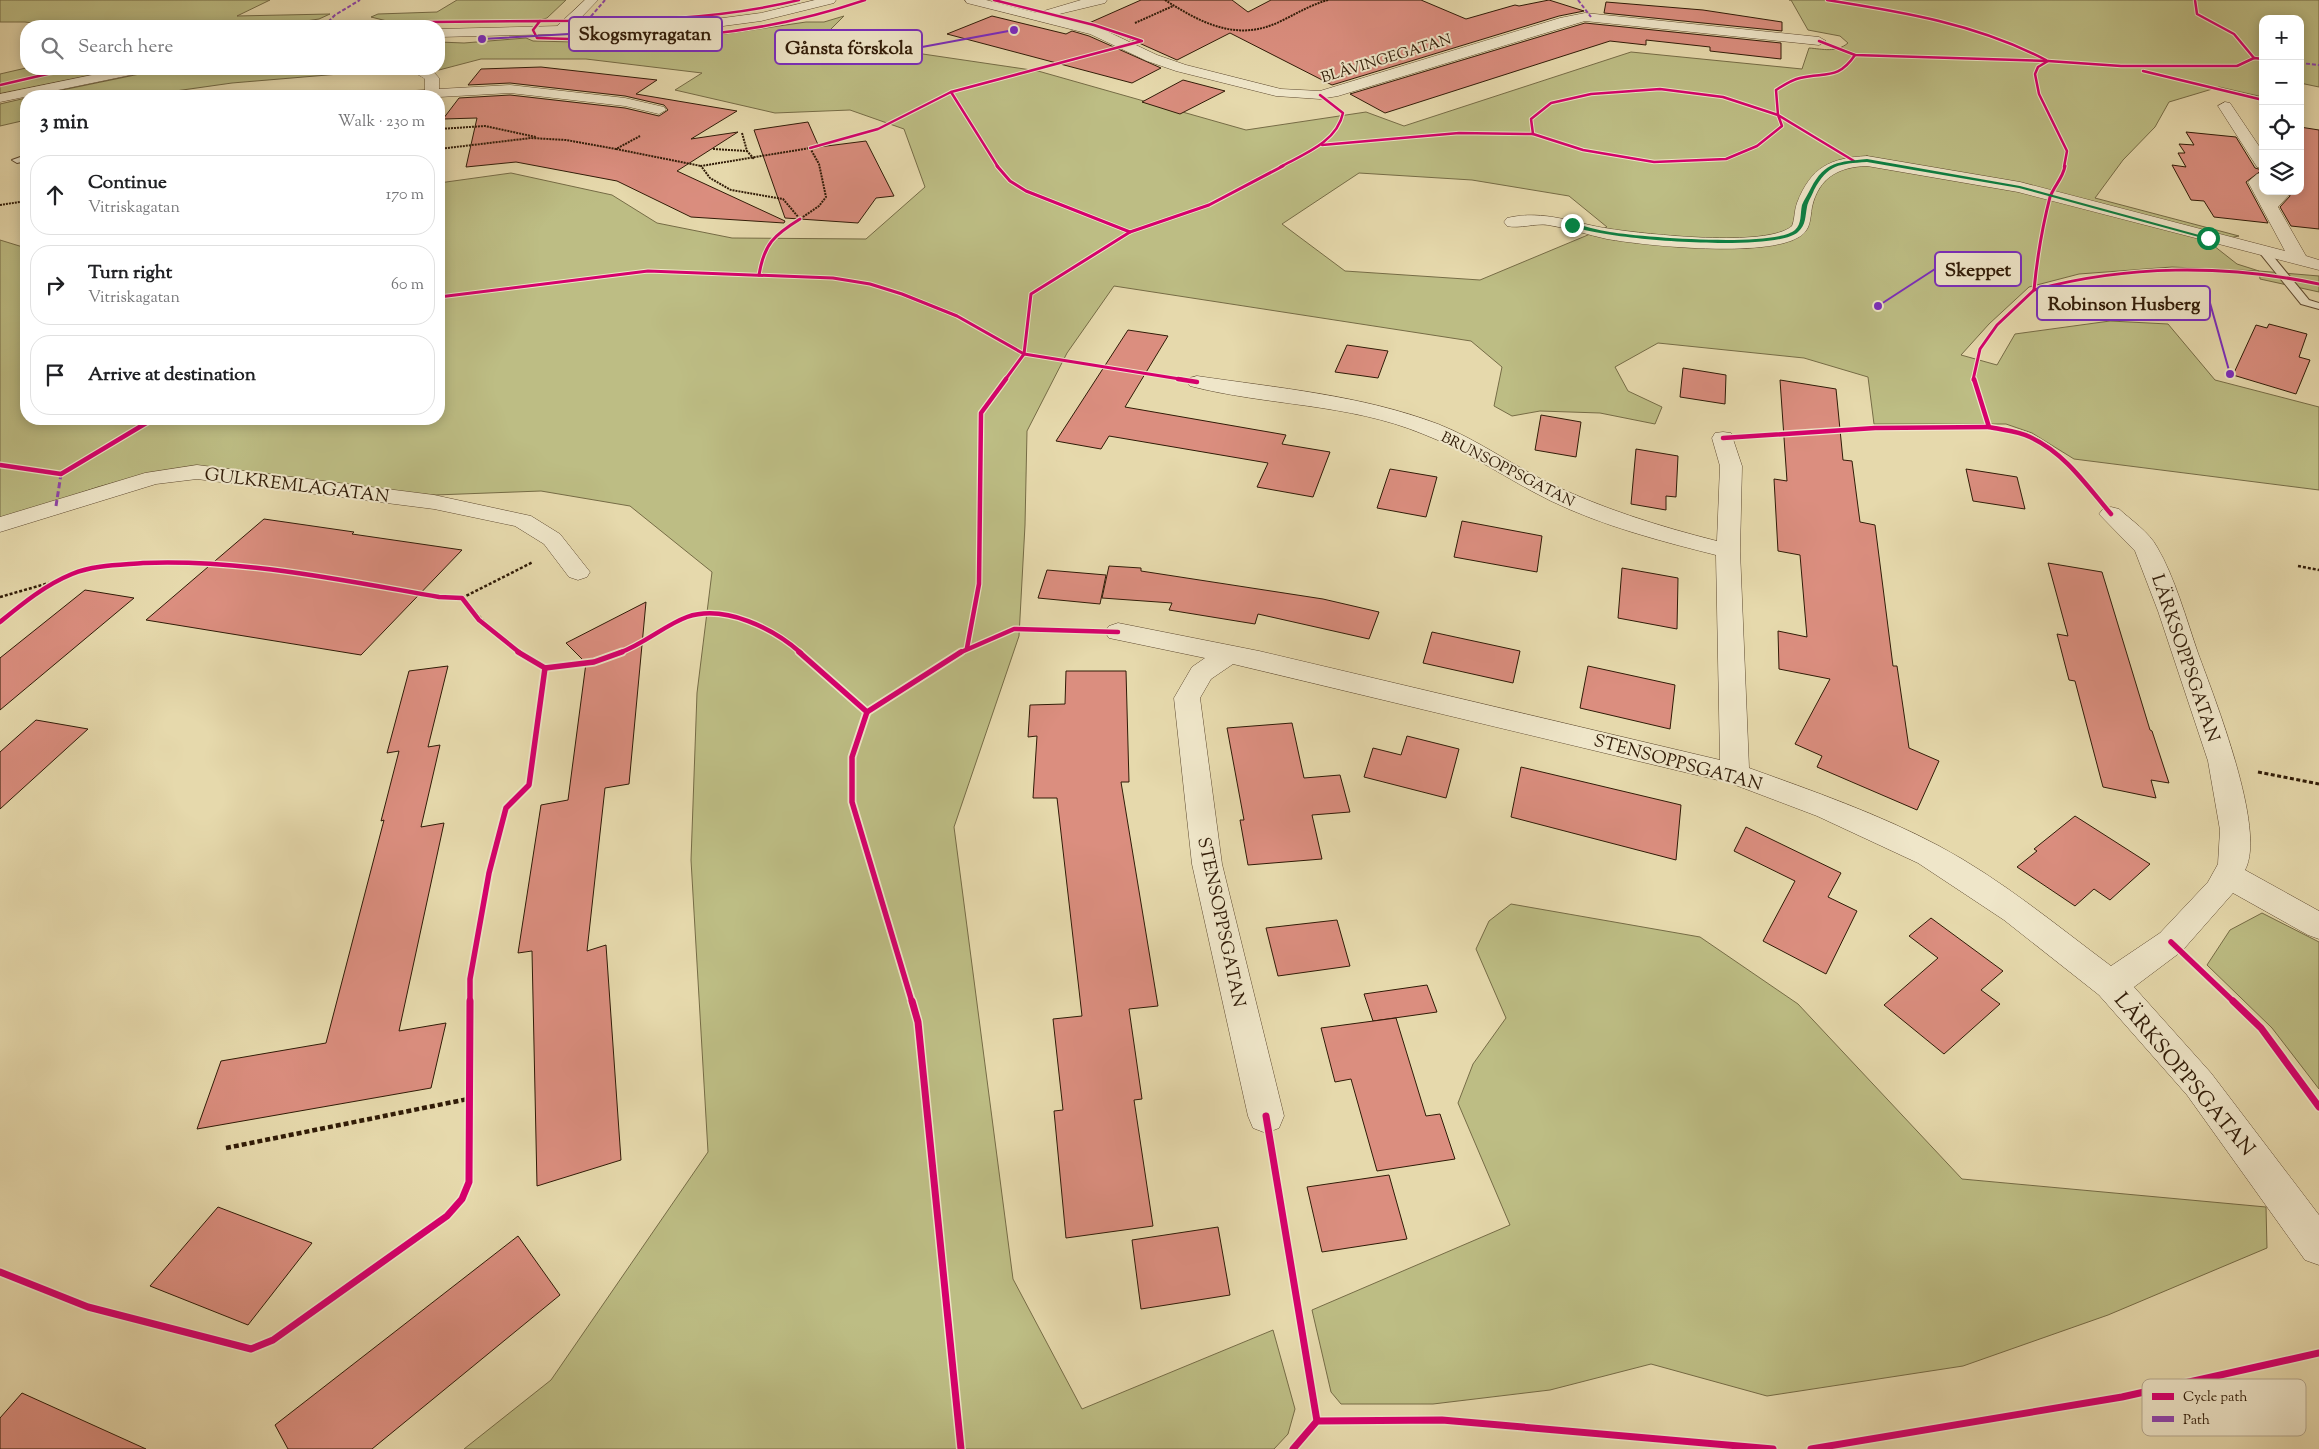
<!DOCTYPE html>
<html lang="en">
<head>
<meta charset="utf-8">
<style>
  :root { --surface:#fff; --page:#f6f6f6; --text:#202124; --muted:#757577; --line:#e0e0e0 }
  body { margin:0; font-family:"Sorts Mill Goudy",serif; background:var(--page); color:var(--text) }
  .controls { position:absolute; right:15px; top:15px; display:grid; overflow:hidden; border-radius:10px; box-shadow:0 2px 12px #0003 }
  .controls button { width:45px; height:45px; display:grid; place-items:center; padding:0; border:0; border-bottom:1px solid var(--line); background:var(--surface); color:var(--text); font:25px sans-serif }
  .stop { position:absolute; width:15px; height:15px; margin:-11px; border:4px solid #0b8043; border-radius:50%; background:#fff }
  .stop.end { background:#0b8043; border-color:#fff; box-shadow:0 1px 5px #0008 }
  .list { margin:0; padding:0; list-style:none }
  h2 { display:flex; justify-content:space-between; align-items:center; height:65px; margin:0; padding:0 20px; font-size:21px }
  h2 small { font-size:16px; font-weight:400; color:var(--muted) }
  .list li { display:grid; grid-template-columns:32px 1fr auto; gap:15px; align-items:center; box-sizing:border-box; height:80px; margin:0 10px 10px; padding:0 10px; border:1px solid var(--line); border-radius:20px }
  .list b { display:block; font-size:19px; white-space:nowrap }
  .list p { margin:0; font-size:16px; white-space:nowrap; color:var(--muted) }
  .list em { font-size:16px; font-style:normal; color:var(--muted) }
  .icon { flex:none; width:28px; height:28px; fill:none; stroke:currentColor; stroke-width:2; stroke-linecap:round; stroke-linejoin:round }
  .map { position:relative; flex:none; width:2319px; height:1449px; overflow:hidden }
  .search { position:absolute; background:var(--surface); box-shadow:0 2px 12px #0003; left:20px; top:20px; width:425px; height:55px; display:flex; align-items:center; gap:12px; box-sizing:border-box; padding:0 18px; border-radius:20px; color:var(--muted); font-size:19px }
  .panel { position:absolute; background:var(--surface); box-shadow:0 2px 12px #0003; left:20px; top:90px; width:425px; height:335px; border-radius:20px }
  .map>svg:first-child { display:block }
</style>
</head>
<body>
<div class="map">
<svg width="2319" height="1449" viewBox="0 0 2319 1449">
  <rect width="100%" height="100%" fill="#e6d9ac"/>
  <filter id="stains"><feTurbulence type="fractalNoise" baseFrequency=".004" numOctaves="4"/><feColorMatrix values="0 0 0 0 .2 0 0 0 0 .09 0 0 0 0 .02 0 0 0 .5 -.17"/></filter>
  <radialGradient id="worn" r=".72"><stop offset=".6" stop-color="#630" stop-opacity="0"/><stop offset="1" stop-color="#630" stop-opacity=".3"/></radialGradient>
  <g fill="#bdbd84" stroke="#766c46" fill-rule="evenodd">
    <polygon points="0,0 270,0 237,16 330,14 319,19 273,26 57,26 25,22 0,22"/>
    <polygon points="457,0 566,0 547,18 540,20 391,22 371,17 378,14 437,12"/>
    <path d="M1789 0H2319V87L2300 83V19H2263V97L2219 87 2169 102 2155 127 2123 160 2095 198 2239 236 2209 242 2237 264 2259 271 2319 276V292L2260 279 2259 271 2172 267 2079 274 2029 287 1989 324 1961 355 1997 365 2015 334 2110 321 2168 324 2215 380 2319 407V490L2074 459 2032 433 2006 424H1874L1868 377 1804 358 1658 343 1615 367 1628 391 1662 407 1655 424 1600 413 1540 411 1512 416 1494 406 1502 367 1471 341 1114 286 1067 353 1027 431 1025 525 1019 636 954 827 1013 1279 1082 1409 1273 1330 1295 1409 1288 1434 1274 1449H464L551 1380 708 1152 691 860 697 693 712 572 630 506 541 491 435 495 151 473 98 487 0 520V240L26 248V419H439V183L511 173 612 195 657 223 732 238 866 239 925 187 904 129 850 110 775 113 675 90 702 73 586 59H481L439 70 434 69H439V42L464 43 526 38 533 41 618 43 685 40 806 22H824L844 16 821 39 1038 71 1246 130 1366 112 1404 126 1631 52 1802 69 1809 48C1823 49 1836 53 1848 43L1840 36 1808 30 1791 0ZM1359 173 1472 180 1569 196 1607 227 1480 280 1345 271 1282 224Z"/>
    <polygon points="26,68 26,69 124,69 0,95 0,74"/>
    <polygon points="164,69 381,69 387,70 232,83 140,96 33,96"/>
    <polygon points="26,98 26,120 0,126 0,104"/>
    <polygon points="1511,904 1700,937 1798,1004 1962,1179 2266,1207 2267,1248 2108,1315 1963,1366 1767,1396 1651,1364 1550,1390 1433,1404 1341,1404 1331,1392 1312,1310 1510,1225 1458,1103 1473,1064 1506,1018 1476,949 1489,921"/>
    <polygon points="2262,913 2319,942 2319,1089 2272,1028 2207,965 2230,930"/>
  </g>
  <g fill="#db8e7f" stroke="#301b07">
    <polygon points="1141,0 1232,0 1248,12 1271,0 1421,0 1466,19 1515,5 1519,6 1549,0 1584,11 1559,16 1332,85 1230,33 1177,60 1101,26 1089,23"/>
    <polygon points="1606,2 1703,10 1782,22 1782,31 1604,13"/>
    <polygon points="992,16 1066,34 1072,31 1089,36 1161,68 1132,83 947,34"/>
    <polygon points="1585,23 1781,43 1781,59 1710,51 1710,47 1646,40 1646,45 1610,41 1385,113 1350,94"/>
    <polygon points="541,67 657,80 636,94 737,111 691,139 738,132 677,171 785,221 784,223 691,217 617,181 516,162 466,167 477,118 443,119 459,98 510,95 625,108 659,116 668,110 664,105 625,96 510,83 468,85 481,69"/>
    <polygon points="1183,80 1225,91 1180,114 1142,102"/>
    <polygon points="808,122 819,147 866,141 894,196 876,198 858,223 785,218 754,130"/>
    <polygon points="2300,127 2319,130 2319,229 2291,226 2280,207 2290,196 2289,191 2300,191"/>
    <polygon points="2186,132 2236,137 2255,168 2262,170 2246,182 2268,223 2214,217 2204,201 2191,200 2172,165 2186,167 2178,153 2185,153 2179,144 2194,145"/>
    <polygon points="2269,324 2307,334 2299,357 2310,360 2296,394 2233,375 2256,325 2267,328"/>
    <polygon points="1128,330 1168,336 1125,407 1286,435 1282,444 1330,452 1313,497 1257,487 1268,463 1109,436 1101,449 1056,441"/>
    <polygon points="1347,345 1388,351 1378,378 1335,372"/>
    <polygon points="1683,368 1726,375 1725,404 1680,397"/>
    <polygon points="1780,380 1836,389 1843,460 1852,461 1860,522 1875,525 1893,666 1897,666 1909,748 1939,761 1917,810 1817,767 1822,756 1795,744 1830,679 1779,669 1778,631 1807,637 1800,555 1778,551 1774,479 1787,481"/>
    <polygon points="1541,415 1581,422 1576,457 1535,450"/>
    <polygon points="1636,449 1678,456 1676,497 1666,496 1666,510 1631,504"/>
    <polygon points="1390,469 1437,477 1426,517 1377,508"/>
    <polygon points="1966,469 2017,477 2025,509 1973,501"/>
    <polygon points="264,519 354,532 352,534 462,550 361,655 146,620"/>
    <polygon points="1462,521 1542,536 1537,572 1454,557"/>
    <polygon points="2048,563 2102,572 2150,730 2152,731 2169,783 2151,780 2156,798 2103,787 2075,681 2069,680 2057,634 2068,636"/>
    <polygon points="1109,566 1141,568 1141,571 1323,599 1379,612 1369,639 1258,614 1255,624 1169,610 1172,603 1102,598"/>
    <polygon points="1622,568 1678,578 1677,629 1618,618"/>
    <polygon points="1047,570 1106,575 1100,604 1038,598"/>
    <polygon points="85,590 134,598 0,710 0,658"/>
    <polygon points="646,602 629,784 605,788 587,951 606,945 621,1160 537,1186 532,951 518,953 541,805 568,800 586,663 566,643"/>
    <polygon points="1432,632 1520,651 1513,683 1423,663"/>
    <polygon points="448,666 428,747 440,745 421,827 444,823 399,1031 446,1023 431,1088 197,1129 221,1061 326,1043 384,820 381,821 399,751 387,753 409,671"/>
    <polygon points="1588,666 1675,685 1670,729 1580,708"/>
    <polygon points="1066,671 1126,671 1129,782 1121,782 1158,1006 1129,1009 1142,1099 1134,1100 1153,1226 1066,1238 1054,1111 1063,1110 1053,1019 1082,1016 1057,798 1033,798 1037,736 1028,737 1030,705 1065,704"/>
    <polygon points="36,720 88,729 0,809 0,752"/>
    <polygon points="1292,723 1304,778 1340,775 1350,812 1312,815 1322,859 1248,865 1240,820 1244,820 1227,728"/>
    <polygon points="1407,736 1459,749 1446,798 1364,777 1373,748 1401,755"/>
    <polygon points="1521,767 1681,805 1676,860 1511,817"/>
    <polygon points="2075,816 2150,864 2110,900 2094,889 2075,906 2017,867 2037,851 2034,849"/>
    <polygon points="1746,827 1841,873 1828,897 1857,911 1826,974 1763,941 1795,881 1734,851"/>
    <polygon points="1931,918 2003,971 1981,990 2000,1004 1944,1054 1884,1005 1938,958 1909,936"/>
    <polygon points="1337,920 1350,966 1278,976 1266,928"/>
    <polygon points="1427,985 1437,1012 1373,1021 1364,994"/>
    <polygon points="1396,1018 1426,1116 1440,1114 1455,1159 1377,1171 1351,1079 1335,1082 1321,1028"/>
    <polygon points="1389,1175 1407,1239 1322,1252 1307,1187"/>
    <polygon points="218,1207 312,1243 248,1325 150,1286"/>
    <polygon points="1218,1227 1230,1295 1141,1309 1132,1240"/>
    <polygon points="518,1236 560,1295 372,1449 288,1449 275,1425"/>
    <polygon points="22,1393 146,1449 0,1449 0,1418"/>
  </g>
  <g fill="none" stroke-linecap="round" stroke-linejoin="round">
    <defs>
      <g id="service">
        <polygon points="26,155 26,161 17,163 12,160"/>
        <polygon points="2264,249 2268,250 2309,300 2319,303 2319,309 2301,304 2259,252"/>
      </g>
      <g id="minor">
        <polygon points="585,0 598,0 566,33 556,33 554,30 556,27"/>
        <polygon points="965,0 986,0 1037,13 1081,0 1107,0 1105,3 1051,16 1100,28 1157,55 1186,65 1281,89 1320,91 1560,18 1585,13 1819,37 1826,41 1819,45 1585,21 1338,96 1320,99 1276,96 1176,71 1147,61 1090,34 967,3"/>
        <polygon points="409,69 431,69 439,78 439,89 510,85 625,98 664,107 666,110 659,114 625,106 510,93 439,97 382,96 389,92 425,90 425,79"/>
        <polygon points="2225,102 2230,103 2263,152 2263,169 2257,167 2218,106"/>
        <path d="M1867 156 2020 182 2285 251 2248 182 2257 174 2263 172V191H2269L2271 195V191H2287L2289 195 2278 207 2306 256 2319 260V270L2018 192 1867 166C1839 167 1819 177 1812 207 1810 219 1811 230 1799 237 1766 258 1647 246 1607 239 1588 235 1568 228 1548 225 1535 223 1520 229 1507 226L1504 222 1507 218C1545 209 1575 224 1611 229 1646 234 1767 248 1792 226 1795 219 1794 211 1797 203 1811 167 1830 158 1867 156Z"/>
        <path d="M1197 376C1278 388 1361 395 1438 424 1476 439 1509 463 1545 481 1600 508 1658 526 1717 541L1720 466 1712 438 1715 433 1723 432 1731 433 1742 466 1740 551 1749 768C1813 791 1879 814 1939 846 2001 879 2056 925 2111 966L2160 933 2208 882 2218 864 2220 830 2208 761 2158 611 2135 551 2099 514 2103 509 2111 507 2119 509C2131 520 2149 532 2157 547 2174 575 2187 621 2198 653 2214 697 2267 830 2245 870L2319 911V939L2308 935 2233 893 2182 951 2134 987 2211 1073 2319 1215V1265L2305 1260 2187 1095 2099 995 2004 920 1918 863 1817 816 1730 783 1233 664 1211 679 1200 698 1222 864 1284 1116 1279 1128 1266 1133 1253 1128 1248 1116 1192 864 1174 698 1192 667 1205 658 1109 638 1105 632 1109 626 1118 623 1259 651 1720 760 1716 555C1660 541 1603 526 1551 501 1508 480 1468 451 1423 434 1348 403 1267 406 1190 386L1187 382 1190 378Z"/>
        <polygon points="197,465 434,495 531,516 560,534 590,572 587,577 578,580 569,577 544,544 515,526 434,509 197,479 156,484 0,532 0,517 145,473"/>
      </g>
      <g id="tertiary">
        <polygon points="815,0 836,0 834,3 761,21 685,31 439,37 439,29 685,23 761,13"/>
        <polygon points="121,69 147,69 140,73 0,102 0,94"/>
      </g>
    </defs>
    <use href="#service" stroke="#5e4a30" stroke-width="2"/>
    <use href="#minor" stroke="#5e4a30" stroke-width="1"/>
    <use href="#tertiary" stroke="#5e4a30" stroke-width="1"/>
    <g stroke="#301b07" stroke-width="2" stroke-dasharray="2 1" stroke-linecap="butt">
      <path d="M1165 0C1201 23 1237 42 1279 22 1296 14 1310 5 1328 0"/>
      <polyline points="1135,23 1173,6"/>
      <polyline points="439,129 485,126 536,137"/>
      <polyline points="742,133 747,151 754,159"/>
      <polygon points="810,148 819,164 826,197 819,206 800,219 783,199 731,190 710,178 701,166"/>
      <polyline points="439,149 531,138 566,140 616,149 640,136"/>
      <polyline points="616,149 701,166"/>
      <polyline points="713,149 747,151"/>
      <polyline points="0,205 26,201"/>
    </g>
    <g stroke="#301b07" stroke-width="2.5" stroke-dasharray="3 2" stroke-linecap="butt">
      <polyline points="2298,566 2319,570"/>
      <polyline points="0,597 49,583"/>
      <polyline points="462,598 533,562"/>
      <path d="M0 622C22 604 45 585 72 574 94 565 120 565 143 563 243 559 341 580 439 597L462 598 490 628 522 653"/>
    </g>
    <g stroke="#301b07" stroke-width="3" stroke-dasharray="4 2.5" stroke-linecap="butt">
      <polyline points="2258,772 2319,784"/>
      <polyline points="470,1002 470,979 489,873 506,808 529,785 545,668 521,652"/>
    </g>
    <g stroke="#301b07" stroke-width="4.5" stroke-dasharray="5 3" stroke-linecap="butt">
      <polyline points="226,1148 468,1099"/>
      <polyline points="0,1272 88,1307 251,1349 273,1340 447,1216 462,1199 469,1182 470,1001"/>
    </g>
    <use href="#service" fill="#efe6c9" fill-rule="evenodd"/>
    <use href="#minor" fill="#efe6c9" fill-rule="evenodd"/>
    <use href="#tertiary" fill="#efe6c9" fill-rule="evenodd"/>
    <g stroke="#8e44ad" stroke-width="2" stroke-dasharray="4 2" stroke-linecap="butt">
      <polyline points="1578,0 1591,17"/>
      <polyline points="587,21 605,0"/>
      <polyline points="324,26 335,15 360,0"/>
      <polyline points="2300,63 2319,65"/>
    </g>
    <polyline stroke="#8e44ad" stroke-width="3" stroke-dasharray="6 3" stroke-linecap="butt" points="56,506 61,474"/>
    <defs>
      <g id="cycleway-far4">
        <polyline points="994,0 1094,25 1142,41 951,92 998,167"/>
        <path d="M1827 0C1903 12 1977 24 2046 60"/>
        <polyline points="2195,0 2197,14 2234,34 2254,58"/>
        <path d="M540 21C628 21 713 21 799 0"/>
        <path d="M378 26 431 22 540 21 533 30 537 38C652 43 756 37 865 0"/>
        <polyline points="1819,41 1855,55 2048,61 2121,66 2237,66 2254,58 2263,59"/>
        <polyline points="2048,61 2038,67 2035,74 2039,94 2067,151 2064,167"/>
        <polyline points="2143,71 2263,100"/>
        <polyline points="0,85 69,69"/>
        <polygon points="1660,89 1723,97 1778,115 1782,126 1757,146 1726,159 1654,162 1583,150 1533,134 1531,119 1551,103 1591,94"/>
        <polyline points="1322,145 1459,133 1533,134"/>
        <polyline points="810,148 878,129 951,92"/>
        <path d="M1854 161 1778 115 1776 90C1784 85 1791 80 1800 78 1826 72 1838 80 1855 55"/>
        <path d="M1280 167C1304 154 1337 142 1343 113L1320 95"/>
      </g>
      <g id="cycleway-far3">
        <polyline points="997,166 1010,181 1026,191 1130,232"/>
        <path d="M759 275C764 244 774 235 800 219"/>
        <path d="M2034 290C2126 265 2225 264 2319 284"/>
        <polyline points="439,297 648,271 833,278 870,284 902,294 957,316 1024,354 1186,380"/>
        <polyline points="1005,380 1024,354 1031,294 1130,232 1209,205 1283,166"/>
        <path d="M1973 380 1980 349 1997 325 2034 290C2037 259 2042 228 2050 197 2054 186 2063 178 2065 166"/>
      </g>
      <g id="cycleway-far2">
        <polyline points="1178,379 1197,382"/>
        <path d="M1974 379 1989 427C2003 430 2018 431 2030 437 2065 453 2087 486 2111 514"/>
        <polyline points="1723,438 1875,428 1989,427"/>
        <polyline points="0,465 61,474 153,419"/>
        <path d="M0 622C22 604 45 585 72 574 94 565 120 565 143 563 243 559 341 580 439 597L462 598 479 620 520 653"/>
        <polyline points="967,648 979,584 981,413 1006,379"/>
        <path d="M619 653C644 644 665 625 687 617 725 604 774 629 801 653"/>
        <polyline points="959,653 1014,629 1118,632"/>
      </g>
      <g id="cycleway-far1">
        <polyline points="518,652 545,668 594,662 622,652"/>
        <polyline points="799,652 867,712 961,652"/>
        <polyline points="867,712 852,757 852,802 912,1002"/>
        <polyline points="2171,942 2234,1002"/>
        <polyline points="470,1002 470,979 489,873 506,808 529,785 545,668"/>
      </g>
      <g id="cycleway">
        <polyline points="912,1001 918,1022 961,1449"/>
        <polyline points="2233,1001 2261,1028 2319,1107"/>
        <polyline points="1266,1116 1317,1421"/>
        <polyline points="0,1272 88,1307 251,1349 273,1340 447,1216 462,1199 469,1182 470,1001"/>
        <polyline points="1293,1449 1317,1421 1442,1420 1773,1449"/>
        <polyline points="1811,1449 2122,1397 2319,1353"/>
      </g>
    </defs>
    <use href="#cycleway-far4" stroke="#efe6c9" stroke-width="4.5"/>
    <use href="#cycleway-far3" stroke="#efe6c9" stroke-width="5"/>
    <use href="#cycleway-far2" stroke="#efe6c9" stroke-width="7"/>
    <use href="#cycleway-far1" stroke="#efe6c9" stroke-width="9"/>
    <use href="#cycleway" stroke="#efe6c9" stroke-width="10"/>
    <use href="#cycleway-far4" stroke="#d6006c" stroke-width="2.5"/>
    <use href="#cycleway-far3" stroke="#d6006c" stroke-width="3"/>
    <use href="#cycleway-far2" stroke="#d6006c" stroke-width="4.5"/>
    <use href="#cycleway-far1" stroke="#d6006c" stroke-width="5.5"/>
    <use href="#cycleway" stroke="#d6006c" stroke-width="7"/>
  </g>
  <path fill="#0b8043" d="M1867 159 2020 186 2210 238 2206 239 2019 188 1867 162C1839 164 1828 164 1814 190 1812 196 1808 201 1807 207 1805 217 1806 225 1798 232 1776 253 1599 240 1570 225L1572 223C1585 226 1597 230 1610 232 1640 237 1774 248 1795 230 1802 224 1800 214 1802 205 1804 200 1808 194 1811 188 1825 161 1839 162 1867 159Z"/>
  <g text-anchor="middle" stroke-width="4" stroke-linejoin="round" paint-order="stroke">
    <g font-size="15" fill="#301b07" stroke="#efe6c9">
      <text transform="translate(1386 58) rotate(-17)" y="5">BLÅVINGEGATAN</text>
      <text transform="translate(1508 469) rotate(27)" y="5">BRUNSOPPSGATAN</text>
    </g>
    <g font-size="18" fill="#301b07" stroke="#efe6c9">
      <text transform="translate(297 485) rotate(7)" y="6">GULKREMLAGATAN</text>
      <text transform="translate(2186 658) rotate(71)" y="6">LÄRKSOPPSGATAN</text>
      <text transform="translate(1678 762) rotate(15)" y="6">STENSOPPSGATAN</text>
      <text transform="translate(1222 922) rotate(78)" y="6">STENSOPPSGATAN</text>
    </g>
    <g font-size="21" fill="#301b07" stroke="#efe6c9">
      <text transform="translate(2185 1074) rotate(50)" y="7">LÄRKSOPPSGATAN</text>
    </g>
  </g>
  <rect x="2142" y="1379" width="164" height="57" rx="8" fill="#efe6c9" stroke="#b6a98f" stroke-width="1"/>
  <rect x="2152" y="1393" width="22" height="7" fill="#d6006c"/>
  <rect x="2152" y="1416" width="22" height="6" fill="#8e44ad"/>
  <g font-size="14" fill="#301b07">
    <text x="2183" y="1401">Cycle path</text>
    <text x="2183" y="1424">Path</text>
  </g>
  <path fill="none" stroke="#7b2cbf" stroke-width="2" d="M482 39L569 34M1014 30L922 47M1878 306L1935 269M2230 374L2210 303"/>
  <g fill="#7b2cbf" stroke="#efe6c9" stroke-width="2">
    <circle cx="482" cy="39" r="5"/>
    <circle cx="1014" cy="30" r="5"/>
    <circle cx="1878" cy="306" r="5"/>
    <circle cx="2230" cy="374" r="5"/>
  </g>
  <g fill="#efe6c9" stroke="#7b2cbf" stroke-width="2">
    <rect x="569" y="17" width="153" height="34" rx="5"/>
    <rect x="775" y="30" width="147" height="34" rx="5"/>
    <rect x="1935" y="252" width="86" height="34" rx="5"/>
    <rect x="2037" y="286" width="173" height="34" rx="5"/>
  </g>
  <g font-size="19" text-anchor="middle" font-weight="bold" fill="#301b07">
    <text x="645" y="40">Skogsmyragatan</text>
    <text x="849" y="54">Gånsta förskola</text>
    <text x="1978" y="276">Skeppet</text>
    <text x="2124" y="310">Robinson Husberg</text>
  </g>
  <rect width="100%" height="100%" filter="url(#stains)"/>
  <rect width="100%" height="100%" fill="url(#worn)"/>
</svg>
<div class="controls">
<button>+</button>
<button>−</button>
<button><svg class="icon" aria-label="locate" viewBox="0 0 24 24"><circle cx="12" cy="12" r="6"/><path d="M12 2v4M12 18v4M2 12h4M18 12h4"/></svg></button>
<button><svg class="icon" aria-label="layers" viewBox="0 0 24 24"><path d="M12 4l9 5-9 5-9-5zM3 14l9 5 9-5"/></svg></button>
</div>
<div class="stop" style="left:2208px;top:238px"></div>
<div class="stop end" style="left:1572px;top:225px"></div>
<div class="search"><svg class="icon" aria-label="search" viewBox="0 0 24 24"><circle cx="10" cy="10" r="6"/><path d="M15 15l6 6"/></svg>Search here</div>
<section class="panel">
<h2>3 min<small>Walk · 230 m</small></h2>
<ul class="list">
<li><svg class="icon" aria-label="ahead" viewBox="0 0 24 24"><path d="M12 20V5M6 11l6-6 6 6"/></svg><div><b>Continue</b><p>Vitriskagatan</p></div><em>170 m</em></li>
<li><svg class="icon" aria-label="right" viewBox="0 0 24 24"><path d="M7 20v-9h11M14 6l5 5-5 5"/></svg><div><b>Turn right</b><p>Vitriskagatan</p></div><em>60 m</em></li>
<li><svg class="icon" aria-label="arrive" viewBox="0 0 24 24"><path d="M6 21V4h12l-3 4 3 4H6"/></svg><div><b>Arrive at destination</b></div></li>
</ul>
</section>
</div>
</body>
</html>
